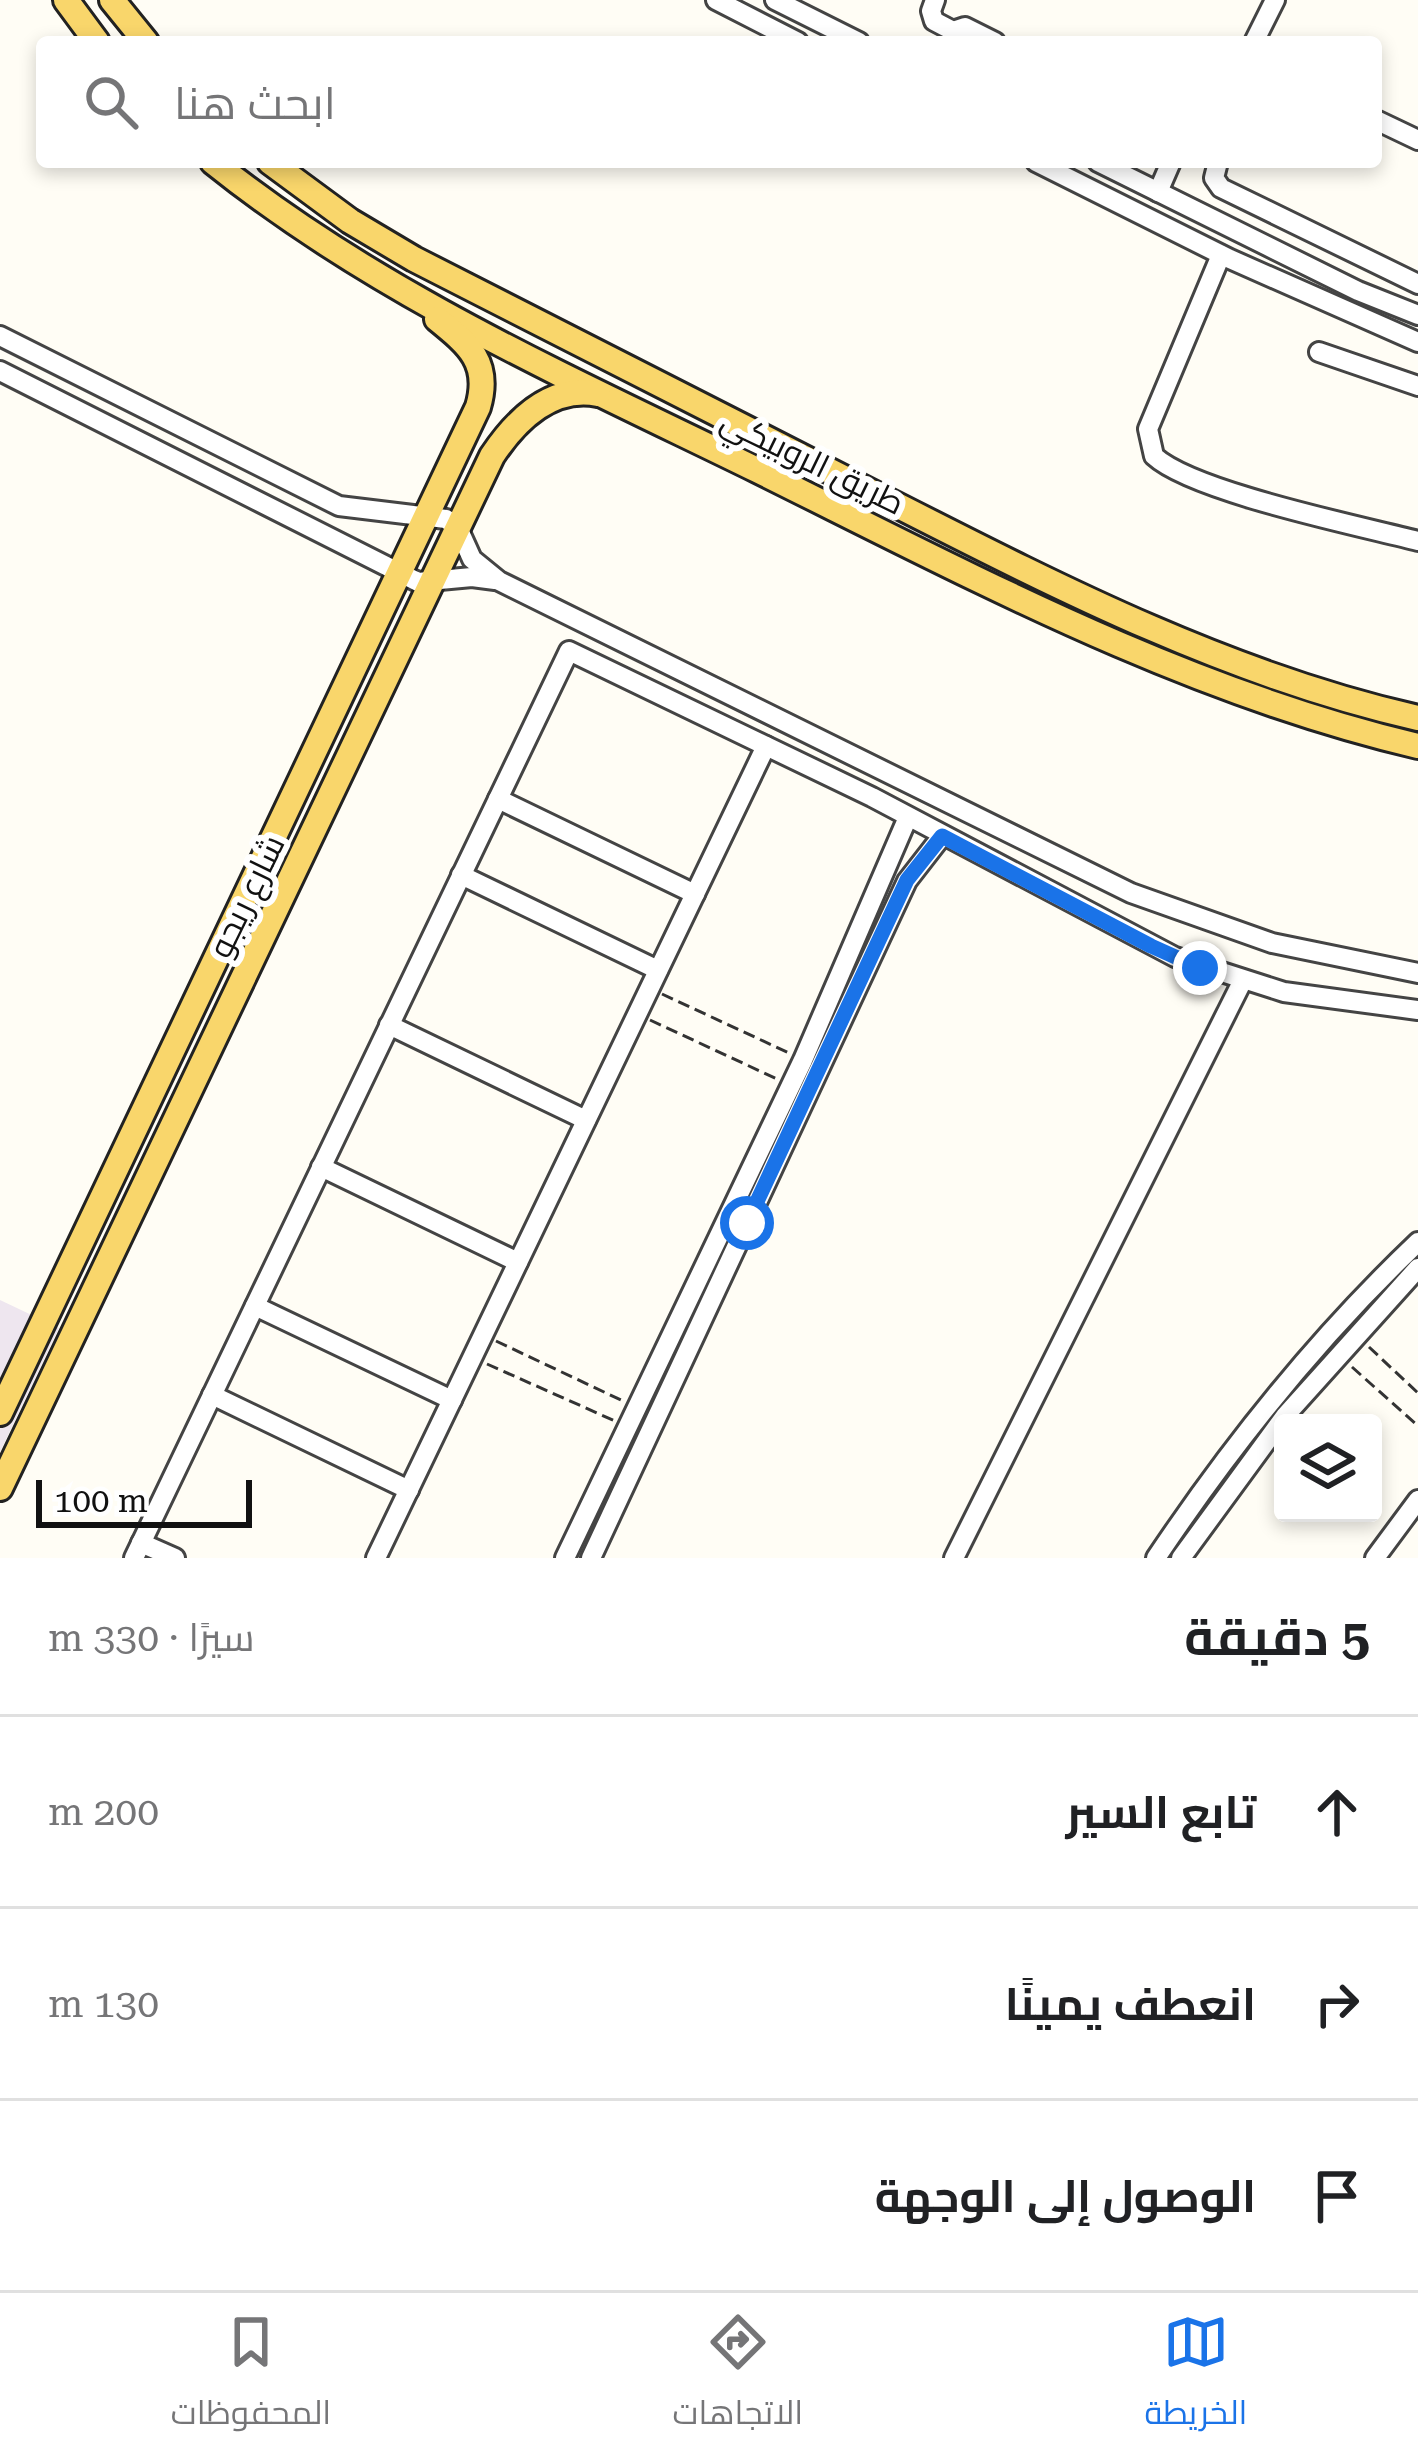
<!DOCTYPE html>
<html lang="ar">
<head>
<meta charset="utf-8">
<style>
  :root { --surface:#fff; --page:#f6f6f6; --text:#202124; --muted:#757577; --line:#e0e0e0; --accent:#1a73e8 }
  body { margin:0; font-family:"Roboto Serif",Cairo,serif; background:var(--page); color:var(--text); direction:rtl }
  .controls { position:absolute; right:36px; bottom:36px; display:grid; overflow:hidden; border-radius:12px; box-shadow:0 6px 18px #0003 }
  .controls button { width:108px; height:108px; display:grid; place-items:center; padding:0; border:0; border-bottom:3px solid var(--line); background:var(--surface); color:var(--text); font:60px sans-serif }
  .scale { position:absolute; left:36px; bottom:30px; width:216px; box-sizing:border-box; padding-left:12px; border:6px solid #111; border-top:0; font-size:33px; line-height:42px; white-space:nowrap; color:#111; -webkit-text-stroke:9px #fff; paint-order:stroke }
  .stop { position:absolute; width:36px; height:36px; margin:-27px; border:9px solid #1a73e8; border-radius:50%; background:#fff }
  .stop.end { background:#1a73e8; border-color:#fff; box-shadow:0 3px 12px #0008 }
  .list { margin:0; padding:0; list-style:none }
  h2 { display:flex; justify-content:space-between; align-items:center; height:156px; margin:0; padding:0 48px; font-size:51px }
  h2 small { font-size:39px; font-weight:400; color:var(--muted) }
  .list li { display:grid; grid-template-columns:78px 1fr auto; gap:36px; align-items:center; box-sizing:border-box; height:192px; padding:0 48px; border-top:3px solid var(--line) }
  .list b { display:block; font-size:45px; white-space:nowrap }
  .list em { font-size:39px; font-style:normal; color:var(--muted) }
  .icon { flex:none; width:66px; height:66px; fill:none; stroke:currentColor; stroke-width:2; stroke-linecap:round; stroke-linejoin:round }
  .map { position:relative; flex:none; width:1418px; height:1558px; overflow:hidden; direction:ltr }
  .search { position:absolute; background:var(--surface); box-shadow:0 6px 18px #0003; left:36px; right:36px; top:36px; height:132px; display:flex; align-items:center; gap:30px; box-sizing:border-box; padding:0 42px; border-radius:12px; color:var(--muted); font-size:45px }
  .sheet { height:732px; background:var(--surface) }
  nav { display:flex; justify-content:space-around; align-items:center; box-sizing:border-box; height:168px; border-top:3px solid var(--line); background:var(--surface); font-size:33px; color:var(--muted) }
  nav a { display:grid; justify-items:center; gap:6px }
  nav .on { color:var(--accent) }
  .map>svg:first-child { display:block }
</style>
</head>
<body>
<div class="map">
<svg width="1418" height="1558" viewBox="0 0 1418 1558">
  <rect width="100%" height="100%" fill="#fffdf5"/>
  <polygon fill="#eee6ef" points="0,1300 59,1328 0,1452"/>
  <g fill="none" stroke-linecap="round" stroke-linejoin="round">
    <defs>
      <g id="minor">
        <polyline points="716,0 798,42"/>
        <polyline points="775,0 859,42"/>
        <polyline points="935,0 931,11 934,21 953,31"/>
        <polyline points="951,42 953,31 965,27 995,42"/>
        <polyline points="1254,42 1275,0"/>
        <polyline points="1376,120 1418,140"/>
        <polyline points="1036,162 1230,259 1418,342"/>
        <polyline points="1098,162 1358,291 1418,315"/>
        <polyline points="1218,162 1214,178 1221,188 1418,284"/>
        <polyline points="1158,192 1171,162"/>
        <path d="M1221 255 1148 429 1154 456C1193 492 1360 526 1418 541"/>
        <polyline points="0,336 339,506 446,519 458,528 472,559 499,581 1131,893 1272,943 1418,973"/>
        <polyline points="1319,352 1418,386"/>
        <polyline points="0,371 418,582 472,577 495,580"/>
        <polyline points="498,799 695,894"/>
        <polyline points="461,875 658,970"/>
        <polyline points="389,1025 586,1120"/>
        <polyline points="321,1167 518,1262"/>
        <polyline points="255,1306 452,1400"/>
        <polyline points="212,1395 409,1490"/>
        <polyline points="141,1543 175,1558"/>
        <polyline points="134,1558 569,651 872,797 1175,957 1284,992 1418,1010"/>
        <polyline points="376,1558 766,746"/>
        <polyline points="565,1558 803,1060 908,817"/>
        <polyline points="591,1558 907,881 942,836"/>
        <polyline points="954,1558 1242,982"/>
        <path d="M1156 1558C1233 1443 1318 1337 1418 1242"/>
        <polyline points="1181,1558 1285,1416 1418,1268"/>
        <polyline points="1375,1558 1418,1500"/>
      </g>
      <g id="major">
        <polyline points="66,0 97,42"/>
        <polyline points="112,0 146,42"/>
        <path d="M213 162C376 293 571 379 757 470 971 576 1184 691 1418 746"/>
        <path d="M270 162 350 221 414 259C569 338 724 417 879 496 1052 584 1227 675 1418 718"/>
        <path d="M0 1413 478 407C491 363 469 345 437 319"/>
        <path d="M0 1488 492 456C516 420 551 385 598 394"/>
      </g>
    </defs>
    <use href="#minor" stroke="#444" stroke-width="24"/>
    <use href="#major" stroke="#222" stroke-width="30"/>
    <g stroke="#333" stroke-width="3" stroke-dasharray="12 6" stroke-linecap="butt">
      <polyline points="662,994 789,1053"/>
      <polyline points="650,1020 777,1079"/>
      <polyline points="496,1341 623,1401"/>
      <polyline points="1369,1347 1418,1393"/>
      <polyline points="487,1364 615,1421"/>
      <polyline points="1352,1367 1418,1426"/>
    </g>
    <use href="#minor" stroke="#fff" stroke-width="18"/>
    <use href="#major" stroke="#f9d66b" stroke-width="24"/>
  </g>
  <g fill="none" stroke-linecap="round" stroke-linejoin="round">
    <polyline stroke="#1a73e8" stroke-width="15" points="747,1223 907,880 942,836 1151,946 1200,968"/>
  </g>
  <g text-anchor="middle" stroke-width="12" stroke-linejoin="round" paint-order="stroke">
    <g font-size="33" fill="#111" stroke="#fff">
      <text transform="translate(813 461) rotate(26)" y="12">طريق الروبيكي</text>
      <text transform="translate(246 896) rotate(-64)" y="12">شارع ريجو</text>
    </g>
  </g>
</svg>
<div class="controls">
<button><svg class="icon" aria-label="layers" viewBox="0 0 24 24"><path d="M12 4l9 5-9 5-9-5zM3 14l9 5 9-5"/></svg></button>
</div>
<div class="scale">100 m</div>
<div class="stop" style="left:747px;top:1223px"></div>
<div class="stop end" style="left:1200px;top:968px"></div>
<div class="search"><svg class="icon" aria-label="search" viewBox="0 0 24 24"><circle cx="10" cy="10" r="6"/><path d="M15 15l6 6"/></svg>ابحث هنا</div>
</div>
<section class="sheet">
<h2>5 دقيقة<small>سيرًا · 330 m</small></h2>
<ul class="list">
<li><svg class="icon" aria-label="ahead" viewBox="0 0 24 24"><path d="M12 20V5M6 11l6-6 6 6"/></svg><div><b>تابع السير</b></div><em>200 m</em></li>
<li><svg class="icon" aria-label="right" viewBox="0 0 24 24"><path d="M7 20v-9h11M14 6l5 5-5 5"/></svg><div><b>انعطف يمينًا</b></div><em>130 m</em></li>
<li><svg class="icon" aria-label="arrive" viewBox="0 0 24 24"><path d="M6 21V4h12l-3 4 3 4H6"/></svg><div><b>الوصول إلى الوجهة</b></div></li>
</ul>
</section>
<nav>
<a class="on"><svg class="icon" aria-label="map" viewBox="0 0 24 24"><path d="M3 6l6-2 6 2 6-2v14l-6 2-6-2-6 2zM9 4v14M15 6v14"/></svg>الخريطة</a>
<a><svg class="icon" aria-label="directions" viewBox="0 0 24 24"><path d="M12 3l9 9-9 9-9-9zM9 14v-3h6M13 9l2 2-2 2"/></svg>الاتجاهات</a>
<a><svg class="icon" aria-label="saved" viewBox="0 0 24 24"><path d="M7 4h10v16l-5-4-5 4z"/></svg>المحفوظات</a>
</nav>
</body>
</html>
